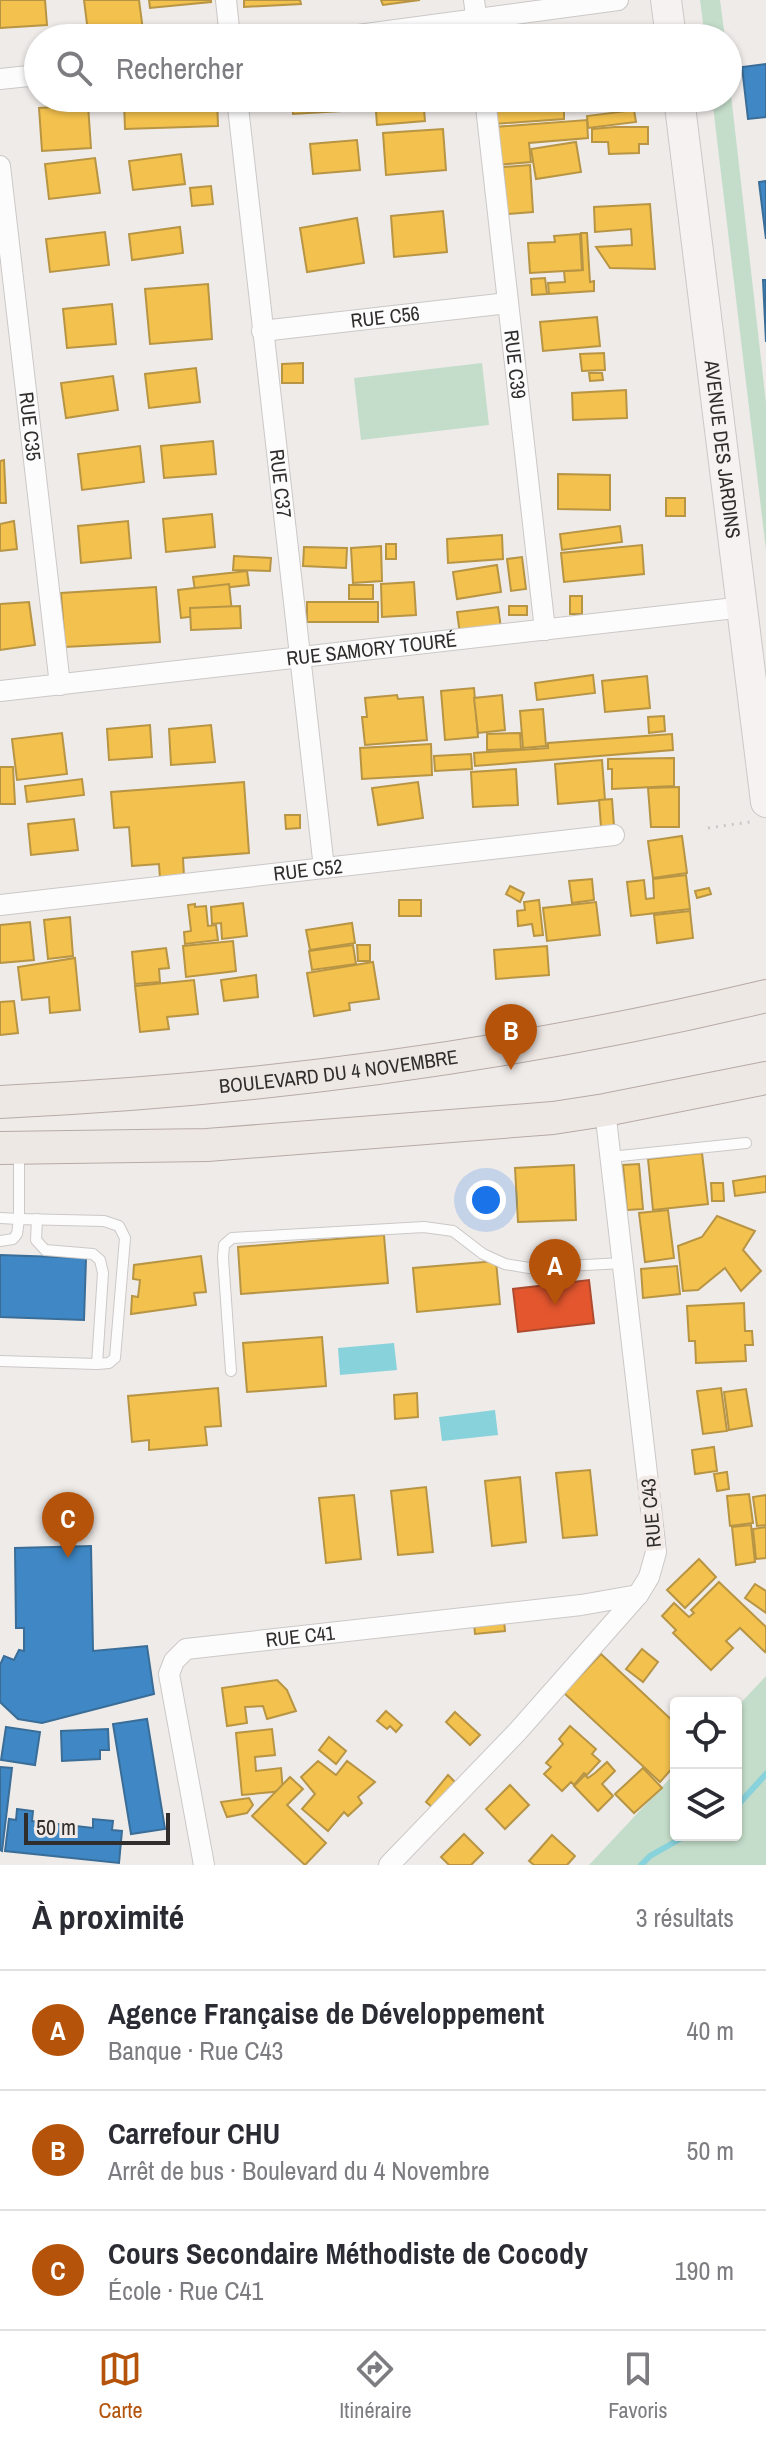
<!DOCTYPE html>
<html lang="fr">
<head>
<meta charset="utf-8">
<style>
  :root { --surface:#fff; --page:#f2f2f3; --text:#2b2b33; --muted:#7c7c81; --line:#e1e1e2; --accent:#b45309 }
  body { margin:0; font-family:"Archivo Narrow",sans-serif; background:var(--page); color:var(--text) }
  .controls { position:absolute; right:24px; bottom:24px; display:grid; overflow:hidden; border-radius:8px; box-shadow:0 2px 6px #0004 }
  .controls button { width:72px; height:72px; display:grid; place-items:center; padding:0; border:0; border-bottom:2px solid var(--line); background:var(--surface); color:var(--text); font:40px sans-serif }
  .scale { position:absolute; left:24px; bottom:20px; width:146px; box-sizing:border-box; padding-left:8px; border:4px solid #302e2d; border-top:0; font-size:22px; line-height:28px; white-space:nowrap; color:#302e2d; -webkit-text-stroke:6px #f1eae7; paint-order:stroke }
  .you { position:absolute; left:486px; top:1200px; width:28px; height:28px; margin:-20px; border:6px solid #fff; border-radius:50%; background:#1a73e8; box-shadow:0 0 0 12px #1a73e833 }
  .badge { display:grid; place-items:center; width:52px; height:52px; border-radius:50%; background:var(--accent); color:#fff; font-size:26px; font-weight:700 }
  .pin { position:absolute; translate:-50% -66px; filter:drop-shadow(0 2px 4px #0008) }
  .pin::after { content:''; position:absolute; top:42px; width:28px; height:24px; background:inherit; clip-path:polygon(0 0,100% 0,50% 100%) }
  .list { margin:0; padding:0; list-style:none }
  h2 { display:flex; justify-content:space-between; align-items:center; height:104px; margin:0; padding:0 32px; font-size:34px }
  h2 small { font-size:26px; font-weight:400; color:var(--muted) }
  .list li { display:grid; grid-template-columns:52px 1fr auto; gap:24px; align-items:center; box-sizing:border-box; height:120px; padding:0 32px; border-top:2px solid var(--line) }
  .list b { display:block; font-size:30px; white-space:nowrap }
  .list p { margin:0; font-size:26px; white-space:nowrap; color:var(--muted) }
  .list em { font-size:26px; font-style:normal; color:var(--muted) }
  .icon { flex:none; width:44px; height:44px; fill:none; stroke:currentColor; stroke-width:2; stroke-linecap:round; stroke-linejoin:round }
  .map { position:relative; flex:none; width:766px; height:1865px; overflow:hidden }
  .search { position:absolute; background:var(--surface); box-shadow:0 2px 6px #0004; left:24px; right:24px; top:24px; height:88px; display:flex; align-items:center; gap:20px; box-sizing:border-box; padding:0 28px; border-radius:44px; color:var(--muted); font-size:30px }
  .sheet { height:464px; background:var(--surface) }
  nav { display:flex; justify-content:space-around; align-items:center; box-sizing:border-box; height:112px; border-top:2px solid var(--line); background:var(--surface); font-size:22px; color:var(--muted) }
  nav a { display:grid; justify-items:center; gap:4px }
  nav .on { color:var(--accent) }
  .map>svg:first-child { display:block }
</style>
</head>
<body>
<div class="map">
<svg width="766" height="1865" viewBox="0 0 766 1865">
  <rect width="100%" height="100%" fill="#efebe9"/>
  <g fill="#c4ddca">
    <polygon points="700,0 720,0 725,38 705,38"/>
    <polygon points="728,68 766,403 766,550 712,98 728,98"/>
    <polygon points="482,363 489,425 361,440 354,378"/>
    <polygon points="766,1676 766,1865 589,1865 676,1772 676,1835 736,1835 736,1708"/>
  </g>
  <g fill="#88d2db">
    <polygon points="394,1343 397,1370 340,1375 338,1348"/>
    <polygon points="495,1410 498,1435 442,1441 439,1417"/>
  </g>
  <g fill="#f2c14e" stroke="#b89544" stroke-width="2">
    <polygon points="0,0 45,0 47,25 0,28"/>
    <polygon points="84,0 139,0 144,38 103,38 102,31 88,32"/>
    <polygon points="149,0 211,0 211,2 150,8"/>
    <polygon points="244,0 300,0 301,4 244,7"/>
    <polygon points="381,0 420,0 383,5"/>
    <polygon points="217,98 218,126 125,129 124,101"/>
    <polygon points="292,98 340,98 341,111 293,114"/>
    <polygon points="375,98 423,98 425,121 377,125"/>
    <polygon points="493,98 564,98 564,119 494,124"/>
    <polygon points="88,105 91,148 42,151 39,108"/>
    <polygon points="634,110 636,122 588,128 587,116"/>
    <polygon points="587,120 588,138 529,143 531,162 497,165 494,127"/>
    <polygon points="615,127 648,127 648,144 639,144 639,153 609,154 608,142 592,142 592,129"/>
    <polygon points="443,129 446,170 386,175 383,133"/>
    <polygon points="357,140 360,170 313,174 310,144"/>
    <polygon points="576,142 581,172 536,179 531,149"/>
    <polygon points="181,154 185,184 133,190 129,161"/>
    <polygon points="95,158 100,193 49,199 45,164"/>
    <polygon points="530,165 533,212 507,214 503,167"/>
    <polygon points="211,186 213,204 192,206 190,188"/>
    <polygon points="650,204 655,269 610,268 596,247 632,245 631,229 595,232 594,207"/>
    <polygon points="443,211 447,252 394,257 391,216"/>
    <polygon points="357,218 364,263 307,272 300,228"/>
    <polygon points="180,227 183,253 132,260 129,234"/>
    <polygon points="105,232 109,265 50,272 46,239"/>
    <polygon points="581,233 587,233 590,282 594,281 594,291 549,294 548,283 565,282 564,271 583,270"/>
    <polygon points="580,234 582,270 530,273 528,243 555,242 554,236"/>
    <polygon points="545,278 547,294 532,295 531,279"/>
    <polygon points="208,284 212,339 150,344 145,289"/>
    <polygon points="112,304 116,344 67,348 63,309"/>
    <polygon points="597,317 600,346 543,351 540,322"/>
    <polygon points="604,353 605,370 582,371 580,354"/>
    <polygon points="303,363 303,383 282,383 282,364"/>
    <polygon points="196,368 200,402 149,408 145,374"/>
    <polygon points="589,373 602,373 603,380 590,381"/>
    <polygon points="113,376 118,410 66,418 61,383"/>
    <polygon points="626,390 627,418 573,420 572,393"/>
    <polygon points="213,441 216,474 164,478 161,446"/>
    <polygon points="140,446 144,482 82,490 78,454"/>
    <polygon points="4,460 6,503 0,503 0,461"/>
    <polygon points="558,474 610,475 610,510 558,509"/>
    <rect x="666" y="498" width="19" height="18"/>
    <polygon points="212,514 215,547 166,552 163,519"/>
    <polygon points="14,521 17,549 0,551 0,524"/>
    <polygon points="128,521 131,558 81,563 78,526"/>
    <polygon points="620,526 622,542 562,550 560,534"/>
    <polygon points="502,535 503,559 448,563 447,539"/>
    <rect x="386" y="544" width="10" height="15"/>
    <polygon points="642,545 644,574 564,582 561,553"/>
    <polygon points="381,546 382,581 353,583 351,548"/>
    <polygon points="304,547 347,548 346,568 303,566"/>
    <polygon points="234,556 271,558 270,571 233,570"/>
    <polygon points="522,557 526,589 511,591 507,559"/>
    <polygon points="497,565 501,592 457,599 453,572"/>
    <polygon points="247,571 249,585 195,591 193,577"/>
    <polygon points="414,582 416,615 382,617 381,584"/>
    <polygon points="229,584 232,612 181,618 178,590"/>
    <rect x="349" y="585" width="24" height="14"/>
    <polygon points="156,587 160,642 65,647 61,593"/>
    <rect x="570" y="596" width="12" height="18"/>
    <polygon points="29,602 35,645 0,650 0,604"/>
    <rect x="307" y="602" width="71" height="20"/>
    <polygon points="240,606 241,628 191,630 190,608"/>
    <rect x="509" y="606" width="18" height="9"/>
    <polygon points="498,607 501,628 460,634 457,612"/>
    <polygon points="593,675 595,693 537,700 535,683"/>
    <polygon points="647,676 650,708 605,712 602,681"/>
    <polygon points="474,688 478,737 445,740 441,691"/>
    <polygon points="397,695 398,699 423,697 427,740 365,745 362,717 367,717 365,698"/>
    <polygon points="502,695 505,730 478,733 474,698"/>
    <polygon points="543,709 546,746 523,748 520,711"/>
    <polygon points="664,716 665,731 649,733 648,717"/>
    <polygon points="150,725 152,757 109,760 107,729"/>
    <polygon points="211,725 215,762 171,765 169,729"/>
    <polygon points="62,733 67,774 17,780 12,739"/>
    <polygon points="520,733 521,749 487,750 487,734"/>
    <polygon points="672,734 673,750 475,766 474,753 548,748 548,743"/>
    <polygon points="431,744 432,775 362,779 360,748"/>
    <polygon points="471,754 472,769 435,771 434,756"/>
    <polygon points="674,758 674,786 612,789 612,769 608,769 608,759"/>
    <polygon points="602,760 605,800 558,804 555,764"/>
    <polygon points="0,767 13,767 15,804 0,804"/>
    <polygon points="516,769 518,805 473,807 471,772"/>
    <polygon points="82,779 84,795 27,802 25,786"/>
    <polygon points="244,782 249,853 183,858 184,877 160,879 159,864 132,866 129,827 114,828 111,792"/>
    <polygon points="418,782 423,818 378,825 372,788"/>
    <polygon points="679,787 679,827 651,827 648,788"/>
    <polygon points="612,799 614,826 601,827 599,800"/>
    <polygon points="285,815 300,815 300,828 286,829"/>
    <polygon points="74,819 78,850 31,855 28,824"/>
    <polygon points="682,836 687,873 653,878 648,841"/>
    <polygon points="686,875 690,909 631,916 627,882 644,880 646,899 654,898 653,879"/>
    <polygon points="592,879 594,900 572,903 569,881"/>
    <polygon points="510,886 524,893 520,902 506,894"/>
    <polygon points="709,888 711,894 697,898 695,891"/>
    <rect x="399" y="900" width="22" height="16"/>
    <polygon points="539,900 543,935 534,936 532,924 518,926 517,911 525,910 524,902"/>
    <polygon points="596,902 600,935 547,941 543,908"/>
    <polygon points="243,903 247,936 222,939 221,923 212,924 211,907"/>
    <polygon points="195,904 195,907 206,906 208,926 216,925 218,940 185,944 184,932 191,931 188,905"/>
    <polygon points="690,911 693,938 657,943 654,915"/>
    <polygon points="70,917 73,956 48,959 44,920"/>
    <polygon points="30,922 34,960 0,963 0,925"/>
    <polygon points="352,923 355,943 310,950 306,930"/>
    <polygon points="233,941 236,971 186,977 183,946"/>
    <polygon points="353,945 356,964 312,970 309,951"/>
    <polygon points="357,945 370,945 370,961 358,961"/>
    <polygon points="547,946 549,975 496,979 494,950"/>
    <polygon points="166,948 169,968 159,969 160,982 135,984 132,952"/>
    <polygon points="75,958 80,1010 50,1013 49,997 22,1000 18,967"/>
    <polygon points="373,962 379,999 349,1003 350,1010 314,1016 307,973"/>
    <polygon points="256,975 258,997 224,1001 221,980"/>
    <polygon points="194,980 198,1014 167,1017 169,1029 140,1032 135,986"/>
    <polygon points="14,1001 18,1033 0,1035 0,1002"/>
    <polygon points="702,1153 708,1204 653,1210 648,1159"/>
    <polygon points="639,1164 643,1209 627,1210 623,1165"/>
    <polygon points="574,1165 576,1220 518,1222 515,1168"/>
    <polygon points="766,1176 766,1192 735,1196 733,1181"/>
    <polygon points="711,1183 723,1183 724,1201 712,1201"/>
    <polygon points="668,1210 674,1258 645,1262 639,1213"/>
    <polygon points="717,1216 755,1231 743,1250 761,1271 741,1291 725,1268 698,1290 683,1291 678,1246 702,1237"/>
    <polygon points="384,1235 388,1283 241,1294 238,1247"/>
    <polygon points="201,1256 206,1292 194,1293 196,1305 131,1314 132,1296 138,1297 140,1280 133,1279 134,1265"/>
    <polygon points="496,1261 500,1304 417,1312 413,1268"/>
    <polygon points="677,1266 680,1294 643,1298 641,1269"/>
    <polygon points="744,1303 745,1331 752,1331 753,1345 745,1345 746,1361 696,1363 695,1341 689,1341 687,1306"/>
    <polygon points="322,1337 326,1386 247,1392 243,1343"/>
    <polygon points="218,1388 221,1426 205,1427 207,1445 149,1450 149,1440 132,1442 128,1396"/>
    <polygon points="721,1388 727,1431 703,1434 697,1391"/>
    <polygon points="746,1389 752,1426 729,1430 724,1392"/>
    <polygon points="417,1393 418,1417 395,1419 394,1395"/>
    <polygon points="714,1447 717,1471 695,1474 692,1450"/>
    <polygon points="590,1470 597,1535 563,1538 556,1473"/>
    <polygon points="727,1472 729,1489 717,1491 714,1474"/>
    <polygon points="520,1477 526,1542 492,1546 485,1481"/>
    <polygon points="426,1487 433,1552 398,1555 391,1491"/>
    <polygon points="749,1494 753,1523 730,1526 727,1496"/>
    <polygon points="354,1495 361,1559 326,1563 319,1498"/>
    <polygon points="766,1495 766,1525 757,1526 753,1497"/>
    <polygon points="751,1525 755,1562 736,1565 732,1527"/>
    <polygon points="766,1527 766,1558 756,1559 753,1529"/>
    <polygon points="699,1559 716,1577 685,1608 667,1590"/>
    <polygon points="719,1582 766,1627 766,1650 765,1652 740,1628 726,1641 733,1648 711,1670 673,1633 676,1630 662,1616 674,1603 689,1617 694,1613 691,1610"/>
    <polygon points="755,1584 766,1591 766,1613 745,1598"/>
    <polygon points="504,1620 505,1631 475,1634 474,1623"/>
    <polygon points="642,1649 658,1662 643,1682 626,1669"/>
    <polygon points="601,1654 676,1724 676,1764 660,1782 564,1693"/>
    <polygon points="277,1680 287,1690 296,1711 267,1719 263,1706 245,1707 247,1723 227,1726 222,1688"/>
    <polygon points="386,1711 402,1725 396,1732 390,1726 387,1729 377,1721"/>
    <polygon points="455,1712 480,1735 470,1745 446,1722"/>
    <polygon points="570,1726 596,1749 592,1754 600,1761 587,1775 584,1773 574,1785 571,1782 562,1791 544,1774 551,1767 546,1763 563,1744 559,1739"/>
    <polygon points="272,1729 275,1755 255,1757 256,1771 281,1768 283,1791 242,1795 236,1733"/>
    <polygon points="329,1737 346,1751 336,1764 319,1750"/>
    <polygon points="318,1761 336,1775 347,1761 375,1782 358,1797 362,1803 348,1816 344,1812 328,1831 302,1809 315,1794 301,1777"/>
    <polygon points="607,1762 615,1771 602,1784 613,1796 598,1811 574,1786 585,1775 588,1778 595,1773"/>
    <polygon points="643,1768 662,1788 634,1813 615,1794"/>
    <polygon points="448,1775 455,1782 433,1808 426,1802"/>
    <polygon points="290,1777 303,1789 287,1805 326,1843 305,1865 252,1816"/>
    <polygon points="510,1785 529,1805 505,1829 486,1809"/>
    <polygon points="249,1798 253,1805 247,1813 227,1817 221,1802"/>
    <polygon points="464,1834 483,1853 471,1865 449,1865 441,1857"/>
    <polygon points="552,1835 575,1856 567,1865 534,1865 529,1861"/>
  </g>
  <polygon fill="#e4572e" stroke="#ae4b2e" stroke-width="2" points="589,1280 594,1323 518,1332 513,1289"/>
  <g fill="#3f88c5" stroke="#3a6d97" stroke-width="2">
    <polygon points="766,64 766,117 748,119 742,67"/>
    <polygon points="766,181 766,239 759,182"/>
    <polygon points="763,280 766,280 766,342"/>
    <polygon points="0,1255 86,1258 84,1320 0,1317"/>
    <polygon points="91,1546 93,1651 147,1646 154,1694 42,1723 18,1719 0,1702 0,1665 4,1656 14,1660 19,1650 24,1651 24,1628 16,1628 15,1548"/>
    <polygon points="147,1719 165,1829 131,1834 113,1724"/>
    <polygon points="6,1727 40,1732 35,1765 1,1760"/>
    <polygon points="108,1729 109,1750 100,1750 100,1759 62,1761 61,1731"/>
    <polygon points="0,1767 12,1768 2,1851 0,1850"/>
    <polygon points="17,1809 33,1811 32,1821 93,1828 93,1819 113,1821 112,1830 122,1831 119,1863 5,1851 9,1819 16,1820"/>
  </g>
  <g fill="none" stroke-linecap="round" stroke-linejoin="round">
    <g stroke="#88d2db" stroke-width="6">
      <polyline points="736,1807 766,1774"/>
      <polyline points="641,1865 650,1856 687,1835"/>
    </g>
    <defs>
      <g id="lane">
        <polyline points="610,1157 746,1143"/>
        <polyline points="0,1218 19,1219 19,1150"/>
        <polyline points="37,1219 36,1240 45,1250 93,1254 100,1260 103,1273 97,1364"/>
        <polyline points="0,1241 13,1239 17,1234 19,1219 104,1221 119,1226 125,1238 115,1358 109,1363 97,1364 0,1361"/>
        <polyline points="231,1371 223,1258 224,1245 232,1238 424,1227 453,1231 483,1254 505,1264 529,1268 623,1263"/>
      </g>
      <g id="street">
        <polyline points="226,0 230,38"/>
        <polyline points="474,0 479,38"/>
        <polyline points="336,38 618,0"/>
        <polyline points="0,79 38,75"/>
        <path id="s1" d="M237 98 324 868"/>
        <path id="s2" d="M485 98 545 630"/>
        <path id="s3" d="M0 166 60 685"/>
        <path id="s4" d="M262 331 508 303"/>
        <path id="s5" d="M0 691 744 607"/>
        <path id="s6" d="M0 905 614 835"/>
        <path id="s7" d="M204 1865 169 1674 174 1661 186 1649 581 1605 638 1595"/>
        <polyline points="389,1865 518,1731 638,1595 649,1577 656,1552 605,1110"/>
      </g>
      <g id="secondary">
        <polyline points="666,0 671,38"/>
        <path id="s8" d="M679 98 766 802"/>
      </g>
      <g id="primary">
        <path id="s9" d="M0 1102C258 1090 515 1056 766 996"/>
        <polyline points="0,1148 207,1145 553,1118 605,1110 766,1078"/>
      </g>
    </defs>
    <use href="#lane" stroke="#cbc8c7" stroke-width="12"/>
    <use href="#street" stroke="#cbc8c7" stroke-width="22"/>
    <use href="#secondary" stroke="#cbc8c7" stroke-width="32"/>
    <use href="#primary" stroke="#b6aaa5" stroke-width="34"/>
    <polyline stroke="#cbc9c8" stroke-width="3" stroke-dasharray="2 6" stroke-linecap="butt" points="708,828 750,822"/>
    <use href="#lane" stroke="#fdfcfc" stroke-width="10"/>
    <use href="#street" stroke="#fdfcfc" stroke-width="20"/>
    <use href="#secondary" stroke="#f5f2f1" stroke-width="30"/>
    <use href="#primary" stroke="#eee8e5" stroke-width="32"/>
  </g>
  <g text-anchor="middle" stroke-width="8" stroke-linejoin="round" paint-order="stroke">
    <g font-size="20" fill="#302e2d" stroke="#f1eae7">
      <text dy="7" stroke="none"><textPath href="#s4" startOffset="124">RUE C56</textPath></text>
      <text dy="7" stroke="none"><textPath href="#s2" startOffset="268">RUE C39</textPath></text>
      <text dy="7" stroke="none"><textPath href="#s3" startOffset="262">RUE C35</textPath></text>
      <text dy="7" stroke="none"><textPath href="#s8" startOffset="354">AVENUE DES JARDINS</textPath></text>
      <text dy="7" stroke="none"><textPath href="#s1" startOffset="388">RUE C37</textPath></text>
      <text dy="7" stroke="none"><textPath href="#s5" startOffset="374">RUE SAMORY TOURÉ</textPath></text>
      <text dy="7" stroke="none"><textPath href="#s6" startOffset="310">RUE C52</textPath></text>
      <text dy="7" stroke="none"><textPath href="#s9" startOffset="340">BOULEVARD DU 4 NOVEMBRE</textPath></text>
      <text transform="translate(651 1513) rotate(-95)" y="7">RUE C43</text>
      <text dy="7" stroke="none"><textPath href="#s7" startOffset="340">RUE C41</textPath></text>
    </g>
  </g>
</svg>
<div class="controls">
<button><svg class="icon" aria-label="locate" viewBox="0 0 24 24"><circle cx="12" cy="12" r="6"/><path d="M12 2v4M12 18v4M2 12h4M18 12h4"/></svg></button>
<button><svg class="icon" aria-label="layers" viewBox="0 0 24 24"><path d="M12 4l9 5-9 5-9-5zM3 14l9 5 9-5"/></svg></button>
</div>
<div class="scale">50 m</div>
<div class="you"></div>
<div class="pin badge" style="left:555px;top:1305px">A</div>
<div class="pin badge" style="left:511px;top:1070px">B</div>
<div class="pin badge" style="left:68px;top:1558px">C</div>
<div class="search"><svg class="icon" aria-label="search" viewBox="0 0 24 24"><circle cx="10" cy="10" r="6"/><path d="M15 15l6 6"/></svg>Rechercher</div>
</div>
<section class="sheet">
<h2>À proximité<small>3 résultats</small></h2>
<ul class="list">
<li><span class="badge">A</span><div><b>Agence Française de Développement</b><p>Banque · Rue C43</p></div><em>40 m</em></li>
<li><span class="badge">B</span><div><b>Carrefour CHU</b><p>Arrêt de bus · Boulevard du 4 Novembre</p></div><em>50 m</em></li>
<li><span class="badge">C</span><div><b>Cours Secondaire Méthodiste de Cocody</b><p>École · Rue C41</p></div><em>190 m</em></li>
</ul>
</section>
<nav>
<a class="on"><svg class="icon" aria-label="map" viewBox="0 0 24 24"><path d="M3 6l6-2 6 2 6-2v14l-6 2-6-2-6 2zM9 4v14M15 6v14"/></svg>Carte</a>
<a><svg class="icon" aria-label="directions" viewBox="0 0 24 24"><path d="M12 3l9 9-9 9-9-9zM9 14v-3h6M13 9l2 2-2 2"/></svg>Itinéraire</a>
<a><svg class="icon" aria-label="saved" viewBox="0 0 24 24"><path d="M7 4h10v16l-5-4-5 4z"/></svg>Favoris</a>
</nav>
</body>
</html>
